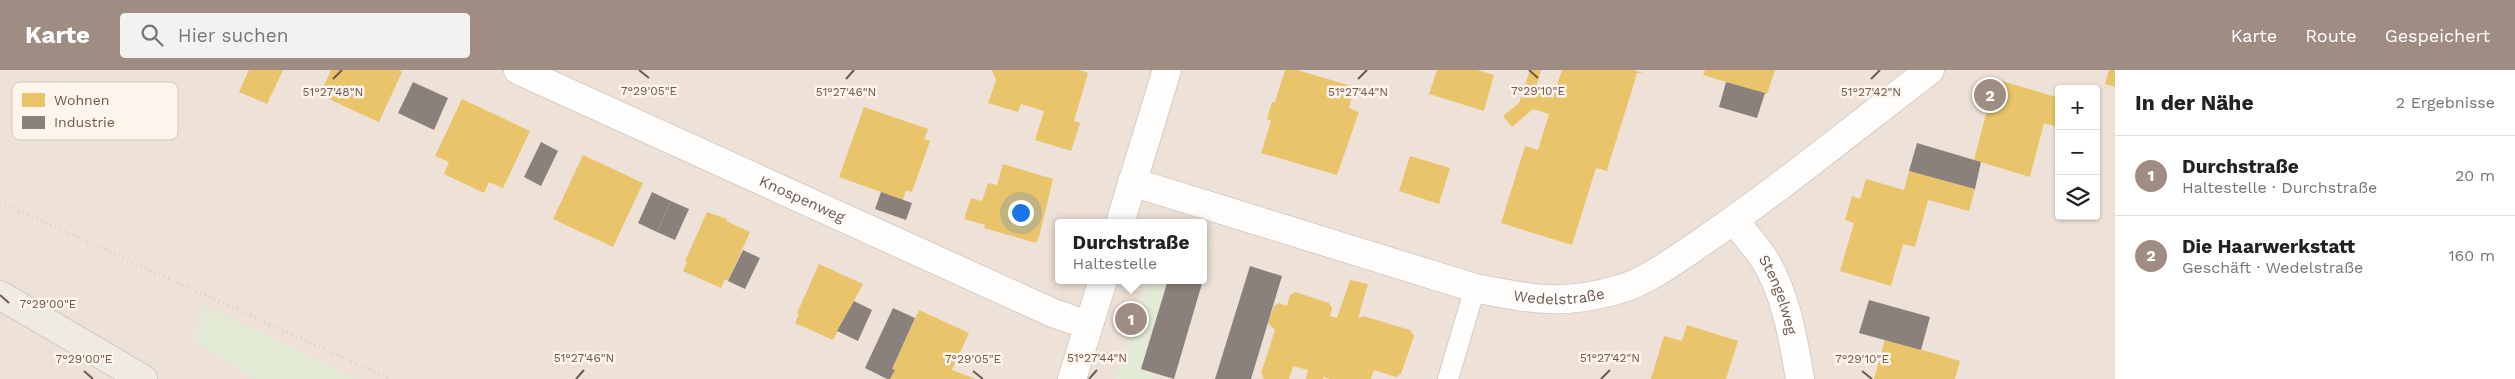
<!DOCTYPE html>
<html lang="de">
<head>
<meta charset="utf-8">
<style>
  :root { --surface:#fff; --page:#f2f2f2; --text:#222; --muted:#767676; --line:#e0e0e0; --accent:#9f8d84 }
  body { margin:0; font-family:"Work Sans",sans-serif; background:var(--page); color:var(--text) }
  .controls { position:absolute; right:15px; top:15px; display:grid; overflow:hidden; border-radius:5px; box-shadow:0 1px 4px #0004 }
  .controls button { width:45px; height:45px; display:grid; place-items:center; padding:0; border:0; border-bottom:1px solid var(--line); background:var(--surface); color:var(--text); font:25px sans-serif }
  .you { position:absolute; left:1020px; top:142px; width:18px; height:18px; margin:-12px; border:4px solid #fff; border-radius:50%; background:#1a73e8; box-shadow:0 0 0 8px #1a73e833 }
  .badge { display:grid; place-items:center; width:32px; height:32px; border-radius:50%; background:var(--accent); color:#fff; font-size:16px; font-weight:700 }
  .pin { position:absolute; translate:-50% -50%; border:2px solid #fff; box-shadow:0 1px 5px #0006 }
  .popup { position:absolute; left:1055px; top:149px; width:152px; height:65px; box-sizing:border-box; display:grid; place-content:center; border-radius:5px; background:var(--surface); filter:drop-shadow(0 1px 4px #0005); font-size:16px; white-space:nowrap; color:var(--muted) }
  .popup b { font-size:19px; color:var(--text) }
  .popup::after { content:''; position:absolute; left:50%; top:100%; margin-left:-10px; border:10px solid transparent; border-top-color:var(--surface) }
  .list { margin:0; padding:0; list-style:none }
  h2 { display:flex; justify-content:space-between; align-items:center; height:65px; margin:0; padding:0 20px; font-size:21px }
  h2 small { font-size:16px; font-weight:400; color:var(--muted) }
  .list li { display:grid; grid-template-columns:32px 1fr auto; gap:15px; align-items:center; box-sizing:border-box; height:80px; padding:0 20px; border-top:1px solid var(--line) }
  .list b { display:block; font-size:19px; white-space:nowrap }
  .list p { margin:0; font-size:16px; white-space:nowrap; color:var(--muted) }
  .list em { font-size:16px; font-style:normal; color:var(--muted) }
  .icon { flex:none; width:28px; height:28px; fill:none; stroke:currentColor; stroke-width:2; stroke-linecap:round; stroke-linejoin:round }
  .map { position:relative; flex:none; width:2115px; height:309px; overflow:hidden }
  header { display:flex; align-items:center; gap:30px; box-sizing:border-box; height:70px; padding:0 25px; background:var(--accent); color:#fff }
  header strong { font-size:24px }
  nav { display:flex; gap:28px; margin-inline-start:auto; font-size:18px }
  .search { width:350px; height:45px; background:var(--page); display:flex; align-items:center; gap:12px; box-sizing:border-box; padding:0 18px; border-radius:5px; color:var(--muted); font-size:19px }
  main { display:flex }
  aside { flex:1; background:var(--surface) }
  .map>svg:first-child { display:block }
</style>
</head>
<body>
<header>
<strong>Karte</strong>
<div class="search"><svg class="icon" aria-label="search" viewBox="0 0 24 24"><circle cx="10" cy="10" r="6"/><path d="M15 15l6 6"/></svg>Hier suchen</div>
<nav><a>Karte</a><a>Route</a><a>Gespeichert</a></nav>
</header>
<main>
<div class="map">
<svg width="2115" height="309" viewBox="0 0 2115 309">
  <rect width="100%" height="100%" fill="#f5f0ea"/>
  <path fill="#eee2d8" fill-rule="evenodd" d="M0 0H2115V309H0ZM2059 19H2096V146H2059ZM1058 153H1204V210H1058Z"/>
  <g fill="#e3ead6">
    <polygon points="1204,167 1213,169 1204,208"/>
    <polygon points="1147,210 1168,210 1141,299 1155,303 1153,309 1116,309"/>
    <polygon points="206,237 356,309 255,309 192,269"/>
  </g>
  <g fill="#e9c46a">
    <polygon points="249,0 283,0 267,34 239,22"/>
    <polygon points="331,0 399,0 402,2 379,52 320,25"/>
    <polygon points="992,0 1079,0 1088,3 1074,51 1080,53 1071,81 1035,70 1044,41 1021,34 1018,42 988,33 996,10"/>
    <polygon points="1285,0 1297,0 1355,17 1349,38 1359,42 1337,105 1261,83 1271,51 1267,49 1272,32 1275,32"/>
    <polygon points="1437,0 1477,0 1494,5 1484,41 1429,24"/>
    <polygon points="1530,0 1541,0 1535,21 1553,28 1562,0 1633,0 1643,3 1637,3 1631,23 1607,100 1611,102 1596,98 1572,175 1501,153 1525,76 1538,80 1549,44 1533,39 1512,57 1503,46 1519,33"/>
    <polygon points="1705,0 1775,0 1767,24 1703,5"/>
    <polygon points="2109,0 2115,0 2115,17 2105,14"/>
    <polygon points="1995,9 2059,28 2058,57 2044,53 2030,107 1974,90"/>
    <polygon points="462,29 530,61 503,118 489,112 484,123 444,104 449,92 435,86"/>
    <polygon points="864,37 928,59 924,69 930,71 912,122 906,120 903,130 839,107"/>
    <polygon points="583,85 643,113 613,177 553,149"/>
    <polygon points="1410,86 1450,98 1439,134 1399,121"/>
    <polygon points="1003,94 1053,109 1039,167 1036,173 984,158 985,155 964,149 971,128 982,131 988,113 997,115"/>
    <polygon points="1909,101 1975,119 1969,141 1928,130 1915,177 1903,174 1891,216 1840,201 1854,153 1845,150 1852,126 1860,129 1866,109 1904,120"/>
    <polygon points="707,142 727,149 726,151 750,162 728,211 725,209 721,218 683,201 687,192 685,191"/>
    <polygon points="819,194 863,214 833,270 795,253 799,244 797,243"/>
    <polygon points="1350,210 1368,214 1358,248 1363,246 1410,260 1414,266 1401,304 1396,307 1374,300 1371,309 1330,309 1323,307 1323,309 1306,309 1308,300 1293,296 1289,309 1264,309 1261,303 1275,260 1268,253 1274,236 1279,233 1287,236 1290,225 1295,222 1329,233 1332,238 1330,246 1337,248"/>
    <polygon points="919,240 969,263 952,300 976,309 890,309 895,300 892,299"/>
    <polygon points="1687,255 1738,271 1726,309 1651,309 1664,266 1682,271"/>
    <polygon points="1885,269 1960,291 1955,309 1874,309"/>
  </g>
  <g fill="#8a817c">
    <polygon points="413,12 448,28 434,60 398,43"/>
    <polygon points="1726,12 1765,23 1757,48 1719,37"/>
    <polygon points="541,72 558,81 541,116 524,107"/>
    <polygon points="1917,73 1981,92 1975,119 1909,101"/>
    <polygon points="652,122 671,131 657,162 638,153"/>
    <polygon points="881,122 912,133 906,150 875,139"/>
    <polygon points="671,131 689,139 675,170 657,162"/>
    <polygon points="743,180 760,188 745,219 728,211"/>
    <polygon points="1250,196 1282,206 1251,309 1215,309"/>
    <polygon points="1168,210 1203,210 1174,309 1141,299"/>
    <polygon points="1869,230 1930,247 1921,280 1859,263"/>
    <polygon points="854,231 872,240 858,271 837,261"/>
    <polygon points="893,238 915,248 892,299 895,300 890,309 887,309 865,298"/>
  </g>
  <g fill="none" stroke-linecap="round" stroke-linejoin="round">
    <defs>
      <polyline id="service" points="1448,309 1475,218"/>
      <g id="minor">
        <path id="s1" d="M518 0 1053 243 1088 255"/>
        <path id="s2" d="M1132 112 1475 218C1530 229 1564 236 1620 219 1646 212 1680 187 1702 172 1781 118 1854 58 1930 0"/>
        <path id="s3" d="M1734 150C1743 162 1754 174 1763 187 1786 223 1793 268 1800 309"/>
      </g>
      <g id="tertiary">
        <polyline points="1120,153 1167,0"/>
        <polyline points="1072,309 1103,210"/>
      </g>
      <polyline id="trunk" points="0,225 143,309"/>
    </defs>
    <use href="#service" stroke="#d4cdc8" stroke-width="22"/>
    <use href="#minor" stroke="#d4cdc8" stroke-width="30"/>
    <use href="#tertiary" stroke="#d4cdc8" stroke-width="30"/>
    <use href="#trunk" stroke="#d3cbc7" stroke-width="30"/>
    <polyline stroke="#d7cfcb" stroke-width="3" stroke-dasharray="1 4" stroke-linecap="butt" points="0,132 390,309"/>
    <use href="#service" stroke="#fefdfc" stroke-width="20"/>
    <use href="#minor" stroke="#fefdfc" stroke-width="28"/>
    <use href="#tertiary" stroke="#fefdfc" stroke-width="28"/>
    <use href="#trunk" stroke="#f0eae5" stroke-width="28"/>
  </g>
  <path fill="none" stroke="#70584d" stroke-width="2" d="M639 0 649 8M1529 0 1538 8M333 9 342 0M846 9 854 0M1358 9 1367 0M1871 9 1880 0M0 225 9 233M84 301 93 309M973 301 983 309M1862 301 1872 309M576 309 584 300M1089 309 1097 300M1601 309 1610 300"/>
  <g text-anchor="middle" stroke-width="5" stroke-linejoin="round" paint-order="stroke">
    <g font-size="15" fill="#70584d" stroke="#fdf5eb">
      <text dy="5" stroke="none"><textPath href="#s1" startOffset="312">Knospenweg</textPath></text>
      <text dy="5" stroke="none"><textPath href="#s2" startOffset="444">Wedelstraße</textPath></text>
      <text dy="5" stroke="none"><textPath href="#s3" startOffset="88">Stengelweg</textPath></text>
    </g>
  </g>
  <rect x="12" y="12" width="166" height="58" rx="8" fill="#fdf5eb" stroke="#d3c6bc" stroke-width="1"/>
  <rect x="22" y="23" width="23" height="14" fill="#e9c46a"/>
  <rect x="22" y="46" width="23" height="13" fill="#8a817c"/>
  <g font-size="14" fill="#70584d">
    <text x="54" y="35">Wohnen</text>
    <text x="54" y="57">Industrie</text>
  </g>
  <g font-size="12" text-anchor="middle" fill="#70584d" stroke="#fdf5eb" stroke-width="5" stroke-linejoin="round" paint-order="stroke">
    <text x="649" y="25">7°29'05"E</text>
    <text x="1538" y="25">7°29'10"E</text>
    <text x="1358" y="26">51°27'44"N</text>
    <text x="333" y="26">51°27'48"N</text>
    <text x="846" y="26">51°27'46"N</text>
    <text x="1871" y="26">51°27'42"N</text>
    <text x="48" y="238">7°29'00"E</text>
    <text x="584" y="292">51°27'46"N</text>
    <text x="1097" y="292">51°27'44"N</text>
    <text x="1610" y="292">51°27'42"N</text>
    <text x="84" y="293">7°29'00"E</text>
    <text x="973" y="293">7°29'05"E</text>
    <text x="1862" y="293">7°29'10"E</text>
  </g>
</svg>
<div class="controls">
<button>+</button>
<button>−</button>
<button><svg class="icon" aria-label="layers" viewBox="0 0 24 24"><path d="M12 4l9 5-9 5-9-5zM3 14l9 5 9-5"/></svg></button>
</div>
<div class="you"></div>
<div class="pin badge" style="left:1131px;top:249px">1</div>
<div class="popup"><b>Durchstraße</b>Haltestelle</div>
<div class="pin badge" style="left:1990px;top:25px">2</div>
</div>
<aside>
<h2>In der Nähe<small>2 Ergebnisse</small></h2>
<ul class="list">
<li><span class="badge">1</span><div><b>Durchstraße</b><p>Haltestelle · Durchstraße</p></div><em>20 m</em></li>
<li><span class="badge">2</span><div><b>Die Haarwerkstatt</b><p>Geschäft · Wedelstraße</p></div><em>160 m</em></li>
</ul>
</aside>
</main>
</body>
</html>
